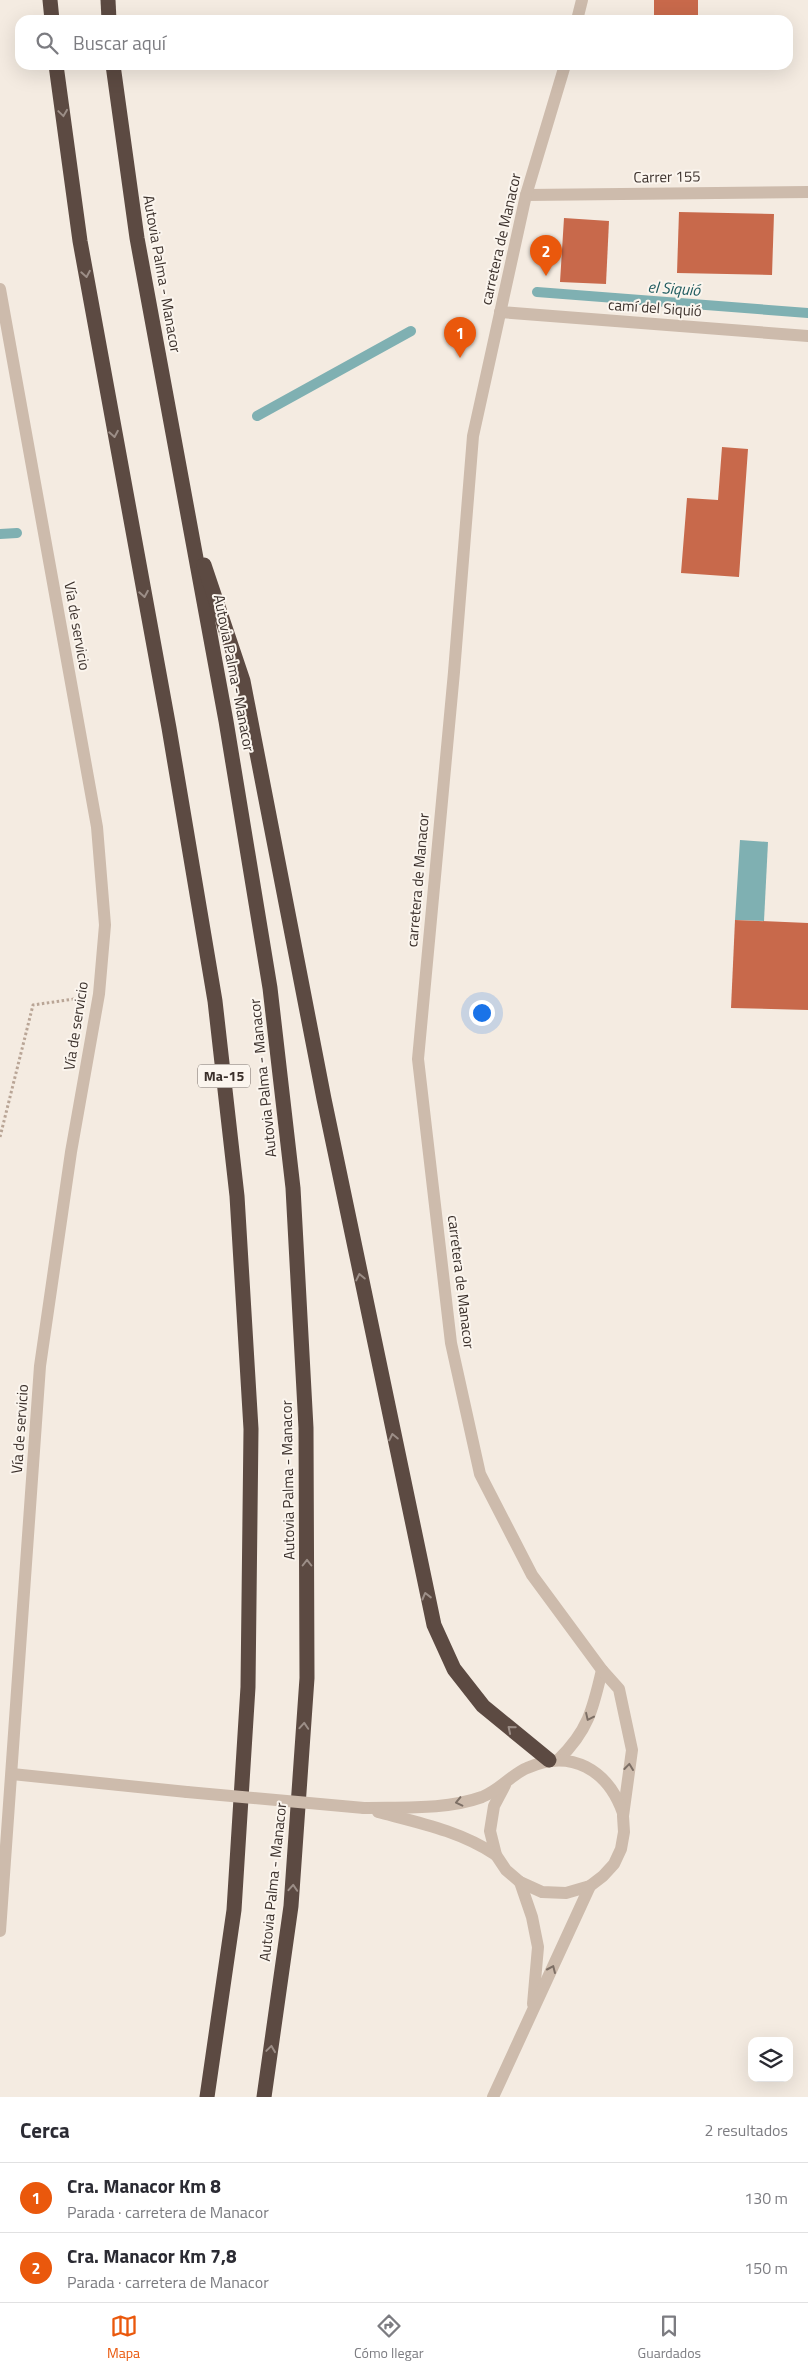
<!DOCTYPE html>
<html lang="es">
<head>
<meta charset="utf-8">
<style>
  :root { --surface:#fff; --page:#f7f7f7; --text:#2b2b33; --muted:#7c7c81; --line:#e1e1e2; --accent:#ea580c }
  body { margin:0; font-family:"Titillium Web",sans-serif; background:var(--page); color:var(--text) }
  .controls { position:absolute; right:15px; bottom:15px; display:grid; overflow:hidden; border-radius:10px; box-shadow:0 5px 20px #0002 }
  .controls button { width:45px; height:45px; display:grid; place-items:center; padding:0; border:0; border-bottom:1px solid var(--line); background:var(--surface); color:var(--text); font:25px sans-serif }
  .you { position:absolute; left:481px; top:1012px; width:18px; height:18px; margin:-12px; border:4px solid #fff; border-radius:50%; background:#1a73e8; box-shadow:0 0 0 8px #1a73e833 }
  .badge { display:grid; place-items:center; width:32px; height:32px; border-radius:50%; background:var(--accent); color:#fff; font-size:16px; font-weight:700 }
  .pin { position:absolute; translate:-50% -41px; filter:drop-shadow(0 1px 2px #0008) }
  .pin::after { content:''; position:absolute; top:26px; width:18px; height:15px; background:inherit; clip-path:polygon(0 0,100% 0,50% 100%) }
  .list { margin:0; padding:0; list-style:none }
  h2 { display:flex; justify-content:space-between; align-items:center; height:65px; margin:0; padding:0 20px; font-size:21px }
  h2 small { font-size:16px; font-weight:400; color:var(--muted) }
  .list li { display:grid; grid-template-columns:32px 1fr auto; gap:15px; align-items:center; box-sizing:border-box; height:70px; padding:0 20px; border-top:1px solid var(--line) }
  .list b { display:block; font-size:19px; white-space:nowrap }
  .list p { margin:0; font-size:16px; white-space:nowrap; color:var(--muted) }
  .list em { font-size:16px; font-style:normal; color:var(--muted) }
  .icon { flex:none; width:28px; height:28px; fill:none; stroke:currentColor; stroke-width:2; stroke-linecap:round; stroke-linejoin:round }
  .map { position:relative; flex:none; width:808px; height:2097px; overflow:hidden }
  .search { position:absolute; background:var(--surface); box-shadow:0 5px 20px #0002; left:15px; right:15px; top:15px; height:55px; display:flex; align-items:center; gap:12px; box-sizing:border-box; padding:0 18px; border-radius:15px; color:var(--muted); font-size:19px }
  .sheet { height:205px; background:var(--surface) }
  nav { display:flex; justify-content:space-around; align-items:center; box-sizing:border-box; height:70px; border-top:1px solid var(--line); background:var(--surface); font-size:14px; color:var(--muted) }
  nav a { display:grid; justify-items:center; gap:2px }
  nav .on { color:var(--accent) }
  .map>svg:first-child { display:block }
</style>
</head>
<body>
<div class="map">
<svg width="808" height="2097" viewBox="0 0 808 2097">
  <rect width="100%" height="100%" fill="#f4ebe1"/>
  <polygon fill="#7fb0b2" points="740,840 768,842 764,921 735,920"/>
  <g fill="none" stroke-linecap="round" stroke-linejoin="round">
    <g stroke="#7fb0b2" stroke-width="10">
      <polyline points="537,292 808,313"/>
      <polyline points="257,416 411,331"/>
      <polyline points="0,534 17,533"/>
    </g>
  </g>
  <g fill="#c8694b">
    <rect x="654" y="0" width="44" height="17"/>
    <polygon points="679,212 774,214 772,275 677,273"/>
    <polygon points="564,218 609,221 606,284 560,282"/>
    <polygon points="722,447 748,449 739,577 681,573 687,498 718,500"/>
    <polygon points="735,920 808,923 808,1010 731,1008"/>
  </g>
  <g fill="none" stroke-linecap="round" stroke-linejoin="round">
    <polyline stroke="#b9a596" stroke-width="3" stroke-dasharray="2.5 2.5" stroke-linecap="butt" points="0,1137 33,1005 74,999"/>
    <g stroke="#cdbbac" stroke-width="12">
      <polyline points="577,20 582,0"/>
      <polyline points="526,195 808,192"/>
      <polyline points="0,289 97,827 105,925 99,994 71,1152 40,1366 0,1931"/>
      <polyline points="500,312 808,336"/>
      <path d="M558 1760C588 1731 593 1709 602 1670"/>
      <polyline points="12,1774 187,1792"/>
      <polyline points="505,1785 494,1806 490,1831 496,1855 506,1870 520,1882 542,1892 566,1893 590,1886 603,1876 614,1864 621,1849 624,1832 623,1816 632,1750 619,1689 602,1670 532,1575 480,1474 451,1343 418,1059 454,672 473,436 526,195 565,65"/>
      <path d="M364 1808C402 1807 446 1810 482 1797 500 1790 512 1774 527 1768 571 1748 608 1770 623 1813"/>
      <path d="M378 1812C420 1823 460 1831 496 1855"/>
      <polyline points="520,1882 532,1917 538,1947 533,2004"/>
      <polyline points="493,2097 590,1886"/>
    </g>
    <g stroke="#5c4a42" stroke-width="15">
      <polyline points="50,0 52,20"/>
      <polyline points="108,0 109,20"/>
      <polyline points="56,65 80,241 169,728 215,1001 237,1196 251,1429 248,1687 234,1910 207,2097"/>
      <polyline points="113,65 137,238 226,721 270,988 293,1188 306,1428 307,1678 291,1906 264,2097"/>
      <polyline points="204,565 243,681 324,1099 434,1625 454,1669 483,1706 549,1760"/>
    </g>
    <polyline stroke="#cdbbac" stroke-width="12" points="187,1792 364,1808"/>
  </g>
  <defs><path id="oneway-chevron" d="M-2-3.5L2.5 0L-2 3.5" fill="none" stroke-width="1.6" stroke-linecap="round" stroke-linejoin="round" transform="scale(1.25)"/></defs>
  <g stroke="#9c8e87">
    <use href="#oneway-chevron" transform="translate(63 113) rotate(82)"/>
    <use href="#oneway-chevron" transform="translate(86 274) rotate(80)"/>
    <use href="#oneway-chevron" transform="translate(114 434) rotate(80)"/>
    <use href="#oneway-chevron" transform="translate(144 594) rotate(80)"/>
    <use href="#oneway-chevron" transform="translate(360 1277) rotate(-102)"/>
    <use href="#oneway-chevron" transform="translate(393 1437) rotate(-102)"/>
    <use href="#oneway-chevron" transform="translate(307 1563) rotate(-90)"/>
    <use href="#oneway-chevron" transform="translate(426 1596) rotate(-104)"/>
    <use href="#oneway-chevron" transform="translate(304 1726) rotate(-86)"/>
    <use href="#oneway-chevron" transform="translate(511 1729) rotate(-140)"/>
    <use href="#oneway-chevron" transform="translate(293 1888) rotate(-86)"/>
    <use href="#oneway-chevron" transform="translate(271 2049) rotate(-82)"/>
  </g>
  <g stroke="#7d6f65">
    <use href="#oneway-chevron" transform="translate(589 1717) rotate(115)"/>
    <use href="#oneway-chevron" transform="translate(629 1767) rotate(-83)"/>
    <use href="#oneway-chevron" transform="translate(459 1802) rotate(167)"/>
    <use href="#oneway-chevron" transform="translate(552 1969) rotate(-66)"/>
  </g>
  <g text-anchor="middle" stroke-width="4" stroke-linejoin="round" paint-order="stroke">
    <rect fill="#fbf5ee" stroke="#756b66" stroke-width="1" x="198" y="1064.5" width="52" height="23" rx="4"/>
    <g font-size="14" font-weight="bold" fill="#3b302b">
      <text x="224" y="1081">Ma-15</text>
    </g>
    <g font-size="15" fill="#3b302b" stroke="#fbf5ee">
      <text transform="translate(667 177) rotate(-1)" y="5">Carrer 155</text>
      <text transform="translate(501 239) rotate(-77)" y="5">carretera de Manacor</text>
      <text transform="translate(162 274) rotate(80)" y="5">Autovia Palma - Manacor</text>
      <text transform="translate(655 308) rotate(4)" y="5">camí del Siquió</text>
      <text transform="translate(77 626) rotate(80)" y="5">Vía de servicio</text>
      <text transform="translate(234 673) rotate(79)" y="5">Autovia Palma - Manacor</text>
      <text transform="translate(418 880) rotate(-85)" y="5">carretera de Manacor</text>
      <text transform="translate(76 1026) rotate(-81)" y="5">Vía de servicio</text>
      <text transform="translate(263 1078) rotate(-96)" y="5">Autovia Palma - Manacor</text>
      <text transform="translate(461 1282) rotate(83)" y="5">carretera de Manacor</text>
      <text transform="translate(20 1429) rotate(-86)" y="5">Vía de servicio</text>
      <text transform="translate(288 1480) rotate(-91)" y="5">Autovia Palma - Manacor</text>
      <text transform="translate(273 1882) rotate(-84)" y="5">Autovia Palma - Manacor</text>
    </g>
    <g font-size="16" font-style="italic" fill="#1f5a5e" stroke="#fbf5ee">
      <text transform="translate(674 288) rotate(4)" y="6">el Siquió</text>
    </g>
  </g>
</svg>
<div class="controls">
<button><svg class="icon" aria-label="layers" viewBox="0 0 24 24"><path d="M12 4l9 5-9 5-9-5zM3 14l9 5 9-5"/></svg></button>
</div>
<div class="you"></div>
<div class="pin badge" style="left:460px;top:358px">1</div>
<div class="pin badge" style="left:546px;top:276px">2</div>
<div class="search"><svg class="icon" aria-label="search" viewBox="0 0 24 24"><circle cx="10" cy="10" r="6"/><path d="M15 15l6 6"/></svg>Buscar aquí</div>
</div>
<section class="sheet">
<h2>Cerca<small>2 resultados</small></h2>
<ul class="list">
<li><span class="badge">1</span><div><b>Cra. Manacor Km 8</b><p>Parada · carretera de Manacor</p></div><em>130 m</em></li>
<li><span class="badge">2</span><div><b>Cra. Manacor Km 7,8</b><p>Parada · carretera de Manacor</p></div><em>150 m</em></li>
</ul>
</section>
<nav>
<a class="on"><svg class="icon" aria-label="map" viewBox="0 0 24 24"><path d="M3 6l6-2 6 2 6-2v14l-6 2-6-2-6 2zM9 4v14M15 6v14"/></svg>Mapa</a>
<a><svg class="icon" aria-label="directions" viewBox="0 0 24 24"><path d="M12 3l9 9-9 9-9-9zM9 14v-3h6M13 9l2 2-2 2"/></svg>Cómo llegar</a>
<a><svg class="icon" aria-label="saved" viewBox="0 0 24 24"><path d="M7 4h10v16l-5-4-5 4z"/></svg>Guardados</a>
</nav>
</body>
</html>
